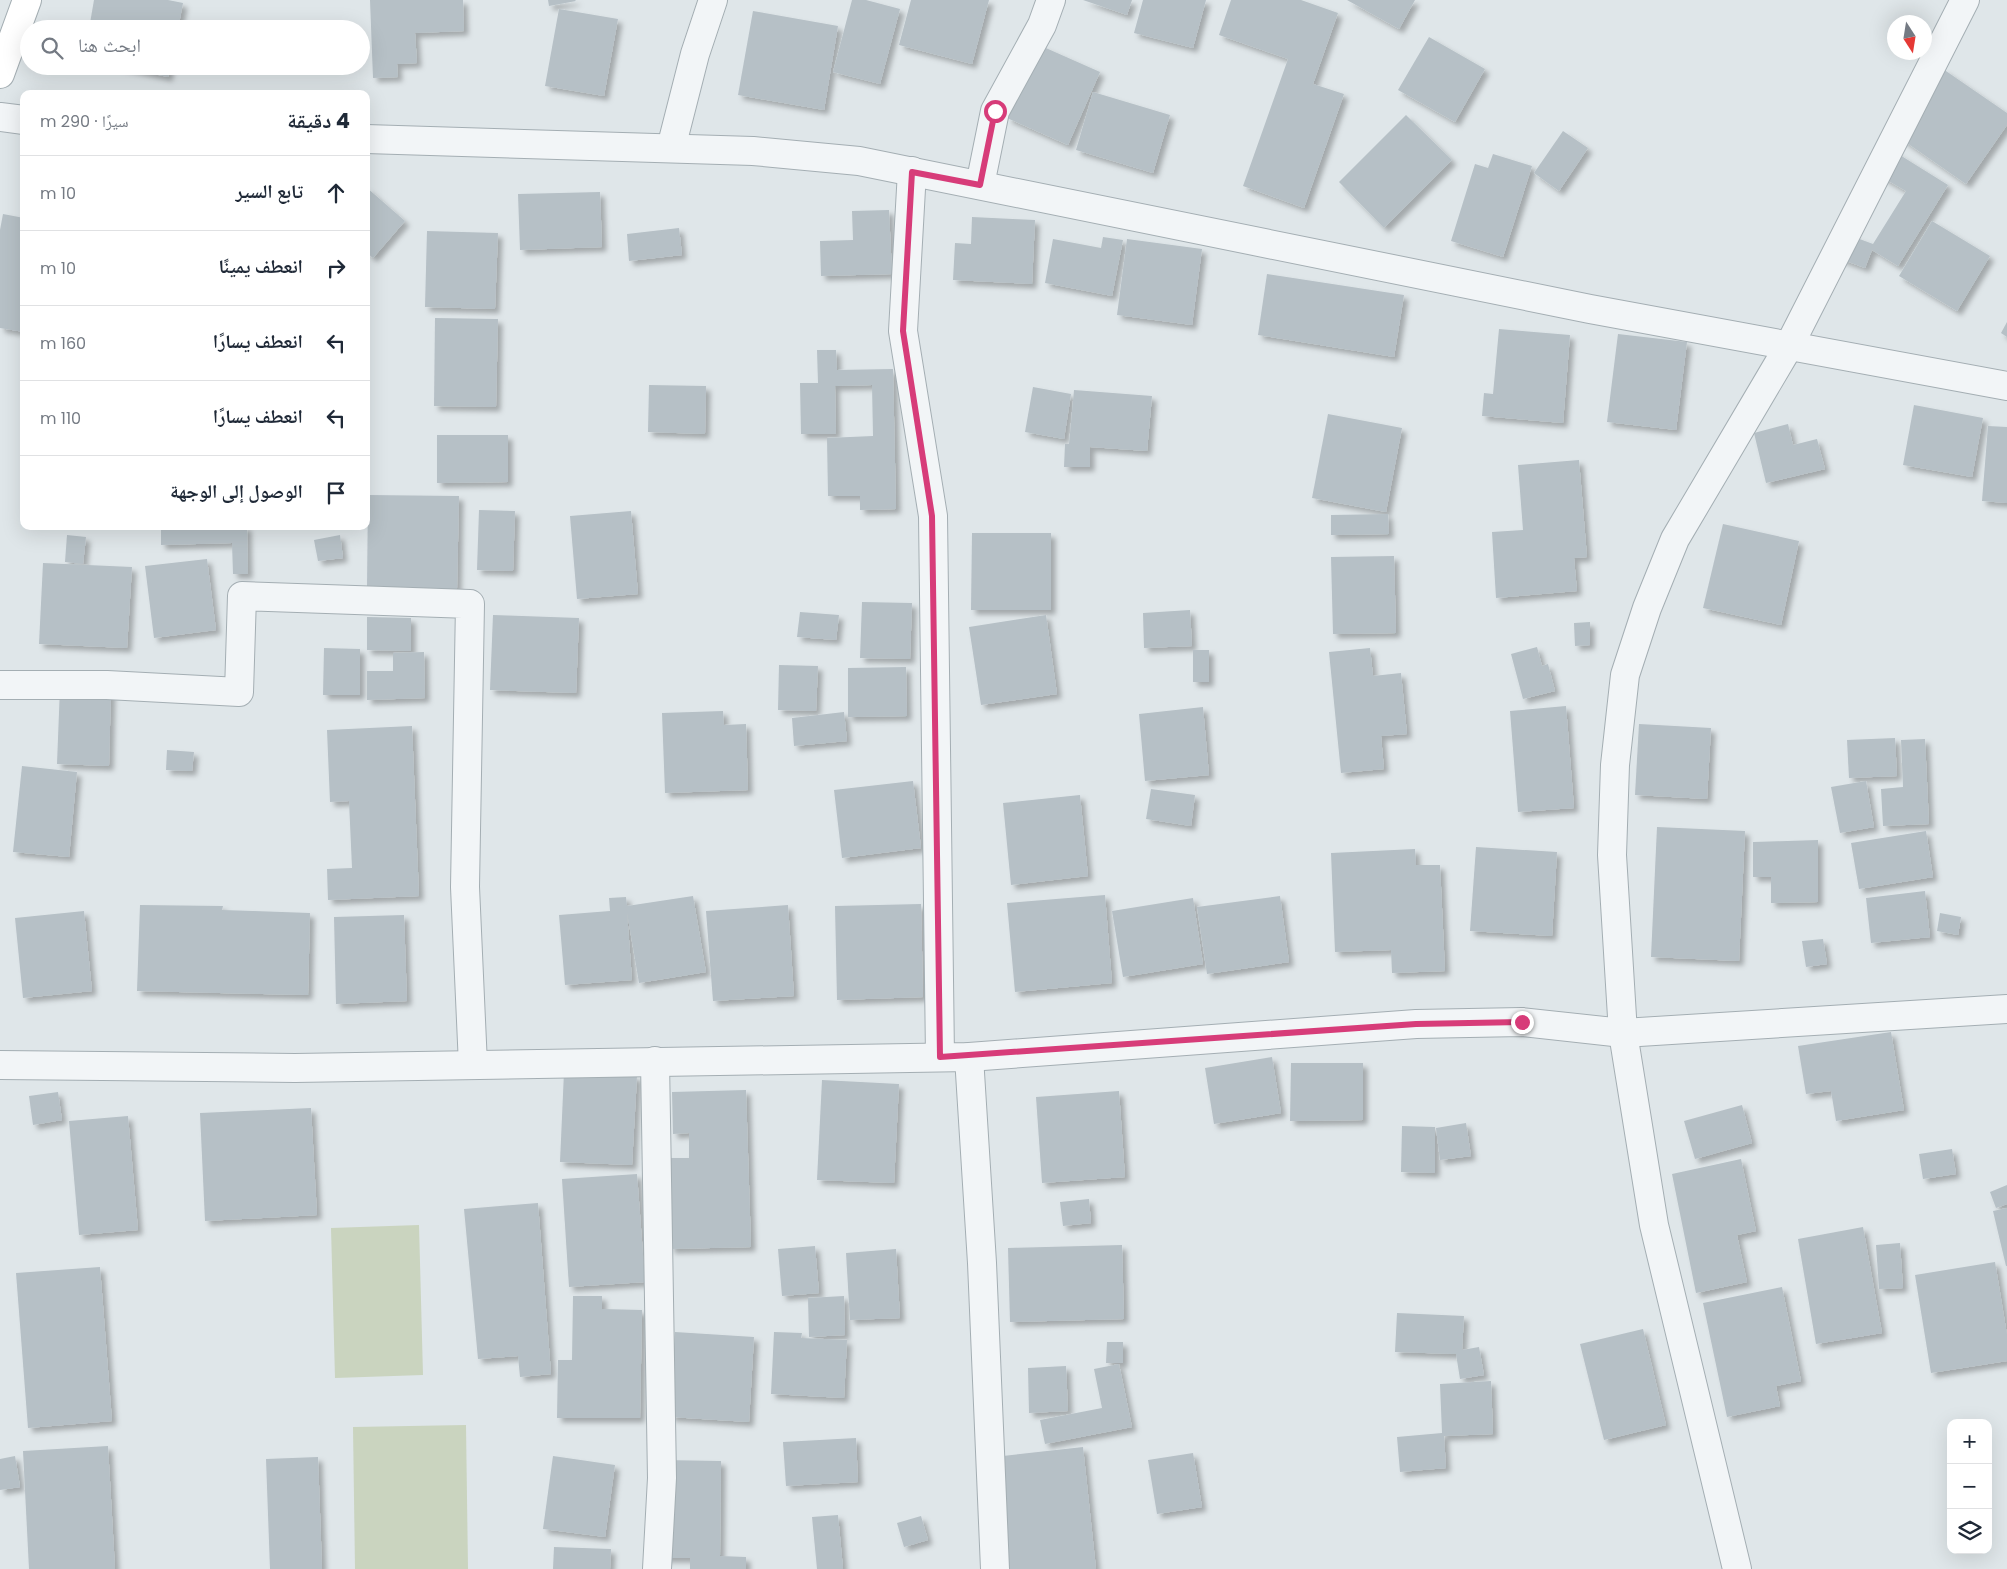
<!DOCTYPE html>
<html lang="ar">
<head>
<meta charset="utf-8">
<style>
  :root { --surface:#fff; --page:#f6f6f7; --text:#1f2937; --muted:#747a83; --line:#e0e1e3 }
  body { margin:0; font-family:Poppins,"Noto Naskh Arabic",sans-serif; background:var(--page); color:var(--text); direction:rtl }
  .controls { position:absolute; right:15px; bottom:15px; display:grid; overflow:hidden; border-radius:10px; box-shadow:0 5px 20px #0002 }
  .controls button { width:45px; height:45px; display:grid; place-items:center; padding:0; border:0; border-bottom:1px solid var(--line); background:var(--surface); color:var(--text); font:25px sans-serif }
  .compass { position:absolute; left:1887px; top:15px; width:45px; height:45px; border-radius:50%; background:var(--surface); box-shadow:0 5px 20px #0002; rotate:168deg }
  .stop { position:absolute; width:15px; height:15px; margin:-11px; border:4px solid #d73c79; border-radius:50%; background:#fff }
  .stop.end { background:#d73c79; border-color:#fff; box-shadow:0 1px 5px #0008 }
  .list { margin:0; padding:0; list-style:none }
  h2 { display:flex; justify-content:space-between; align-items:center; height:65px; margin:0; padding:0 20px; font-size:21px }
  h2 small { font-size:16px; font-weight:400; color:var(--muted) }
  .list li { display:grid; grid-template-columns:32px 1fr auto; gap:15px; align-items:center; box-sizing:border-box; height:75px; padding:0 20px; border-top:1px solid var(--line) }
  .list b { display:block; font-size:19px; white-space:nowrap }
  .list em { font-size:16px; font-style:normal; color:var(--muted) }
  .icon { flex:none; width:28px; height:28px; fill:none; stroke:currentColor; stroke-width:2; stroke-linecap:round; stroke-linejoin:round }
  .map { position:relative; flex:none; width:2007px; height:1569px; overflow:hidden; direction:ltr }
  .search { position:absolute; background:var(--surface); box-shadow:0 5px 20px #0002; left:20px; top:20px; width:350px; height:55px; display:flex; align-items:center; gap:12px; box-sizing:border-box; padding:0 18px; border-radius:28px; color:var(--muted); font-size:19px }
  .panel { position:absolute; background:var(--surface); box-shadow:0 5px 20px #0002; left:20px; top:90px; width:350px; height:440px; border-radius:10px; direction:rtl }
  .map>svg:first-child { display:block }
</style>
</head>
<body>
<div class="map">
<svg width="2007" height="1569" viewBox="0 0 2007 1569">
  <defs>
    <filter id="shadow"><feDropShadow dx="4.5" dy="4.5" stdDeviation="2.5" flood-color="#0004"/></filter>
  </defs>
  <rect width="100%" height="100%" fill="#dfe6e9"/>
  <g fill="#cad4bf">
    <polygon points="419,1225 423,1375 335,1378 331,1228"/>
    <polygon points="466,1425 468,1569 355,1569 353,1427"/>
  </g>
  <g fill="#b6c0c6" filter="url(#shadow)">
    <polygon points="94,0 168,0 183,3 178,29 89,29"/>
    <polygon points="370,0 463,0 464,31 415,33 417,63 397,64 398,77 373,78"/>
    <polygon points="548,0 575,0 576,1 549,6"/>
    <polygon points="852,0 866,0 900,9 880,84 833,72"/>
    <polygon points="911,0 989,0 972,64 899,45"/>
    <polygon points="1083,0 1132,0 1127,15"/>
    <polygon points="1143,0 1206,0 1193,48 1134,33"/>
    <polygon points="1231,0 1301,0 1338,13 1313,84 1344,94 1304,208 1243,186 1288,59 1219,35"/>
    <polygon points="1347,0 1415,0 1399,29"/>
    <polygon points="559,9 618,19 604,96 545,86"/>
    <polygon points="753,11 838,26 824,110 738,95"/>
    <polygon points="1429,37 1485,69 1455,122 1398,90"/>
    <polygon points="1039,45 1100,72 1068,145 1007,118"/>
    <polygon points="116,66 170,66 168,77"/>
    <polygon points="1943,69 2007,113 2007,125 1966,184 1897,136"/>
    <polygon points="1093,92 1170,115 1153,173 1076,150"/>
    <polygon points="1406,115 1452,160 1384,228 1339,182"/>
    <polygon points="1563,131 1588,148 1559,191 1534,173"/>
    <polygon points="1895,152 1948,185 1898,266 1872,250 1865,268 1838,258 1846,234 1873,244 1906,191 1880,176"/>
    <polygon points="1493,154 1532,166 1503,257 1451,241 1475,164 1488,168"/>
    <polygon points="366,187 405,221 373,258 366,252"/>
    <polygon points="600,192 602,247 520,250 518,194"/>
    <polygon points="889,210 892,274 821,276 820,241 853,240 852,211"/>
    <polygon points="3,214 24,218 24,332 0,328 0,230"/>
    <polygon points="972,217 1035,220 1032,284 953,280 955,243 971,244"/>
    <polygon points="1932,221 1990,256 1957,311 1899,276"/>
    <polygon points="679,228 682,255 629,261 627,234"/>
    <polygon points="427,231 498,233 495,309 425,307"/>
    <polygon points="1103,237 1123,240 1112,296 1045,283 1053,239 1101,248"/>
    <polygon points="1127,239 1202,249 1192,325 1117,315"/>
    <polygon points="1267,274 1404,295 1394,357 1258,335"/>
    <polygon points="435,318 498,319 496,407 434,406"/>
    <polygon points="2007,322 2007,337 2001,333"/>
    <polygon points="1499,329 1570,335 1563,423 1482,416 1484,393 1493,394"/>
    <polygon points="1618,334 1687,342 1676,430 1607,422"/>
    <polygon points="817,350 836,350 837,370 893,369 896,509 860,510 860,496 828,496 827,438 873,436 872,385 835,386 836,434 801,434 800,383 818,383"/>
    <polygon points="649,385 706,386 705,434 648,432"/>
    <polygon points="1033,387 1071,394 1064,439 1025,432"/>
    <polygon points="1074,390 1152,396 1147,451 1090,447 1090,467 1064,467 1065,444 1069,444"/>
    <polygon points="1914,405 1983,418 1972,477 1903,465"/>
    <polygon points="1328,414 1402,428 1386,512 1312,498"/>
    <polygon points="1788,424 1793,445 1817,439 1825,469 1766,483 1754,433"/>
    <polygon points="1988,426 2007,427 2007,503 1982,501"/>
    <polygon points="437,435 508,435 508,482 437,483"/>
    <polygon points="1579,460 1587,557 1574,558 1577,591 1496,598 1492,532 1523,530 1518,465"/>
    <polygon points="368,495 459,496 457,589 367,587"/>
    <polygon points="479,510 515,511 513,571 477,570"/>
    <polygon points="631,511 638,594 577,599 570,516"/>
    <polygon points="1388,514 1389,534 1331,535 1331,515"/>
    <polygon points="1723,524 1799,541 1781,625 1703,608"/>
    <polygon points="161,526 247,526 248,574 233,574 232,543 161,545"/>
    <polygon points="972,533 1051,533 1051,610 971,610"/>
    <polygon points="67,535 86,537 83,564 65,562"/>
    <polygon points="340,535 343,558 318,561 314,540"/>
    <polygon points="1394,556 1396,633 1333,634 1331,557"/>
    <polygon points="207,559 216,630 154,638 145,566"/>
    <polygon points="43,563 132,567 127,648 39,644"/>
    <polygon points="862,602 912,603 910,659 860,658"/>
    <polygon points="1190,610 1192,646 1144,648 1143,613"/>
    <polygon points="800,612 839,615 836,640 797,637"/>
    <polygon points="493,615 579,618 576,693 490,690"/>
    <polygon points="1046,615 1057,694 981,705 969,627"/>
    <polygon points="367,617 411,618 411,651 367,650"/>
    <polygon points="1590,622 1590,645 1575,646 1574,623"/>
    <polygon points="1537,647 1542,666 1548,664 1555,691 1523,699 1511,654"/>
    <polygon points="324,648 360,649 360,695 323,695"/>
    <polygon points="1370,648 1373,676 1401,673 1407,734 1381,736 1384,769 1341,773 1329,652"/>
    <rect x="1193" y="650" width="16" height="32"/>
    <polygon points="424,652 425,698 367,700 367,671 393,671 393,653"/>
    <polygon points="779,665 818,666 816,711 778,710"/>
    <polygon points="906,667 907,716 848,717 848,668"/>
    <polygon points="60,687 111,688 109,766 57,764"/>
    <polygon points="1566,706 1574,808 1518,812 1510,711"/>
    <polygon points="1203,707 1209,775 1145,781 1139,714"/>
    <polygon points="723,711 724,725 746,724 748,790 665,793 662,713"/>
    <polygon points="844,712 847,741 794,746 792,718"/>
    <polygon points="1639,724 1711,728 1707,799 1635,795"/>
    <polygon points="412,726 419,896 328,900 327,869 352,868 349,801 330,802 327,730"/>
    <polygon points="1895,738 1897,776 1849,778 1847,740"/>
    <polygon points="1925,739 1929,824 1883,826 1881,789 1903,787 1901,740"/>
    <polygon points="167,750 194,752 192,771 166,770"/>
    <polygon points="22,766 77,772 69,857 13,852"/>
    <polygon points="913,781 921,848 842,858 834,790"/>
    <polygon points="1866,781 1874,827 1840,833 1831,787"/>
    <polygon points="1151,789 1195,795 1191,826 1146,819"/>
    <polygon points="1080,795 1088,876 1011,885 1003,803"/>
    <polygon points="1657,827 1745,831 1739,961 1651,957"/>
    <polygon points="1926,831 1933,877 1859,889 1851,843"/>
    <polygon points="1818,840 1818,902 1771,903 1771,877 1753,877 1753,842"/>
    <polygon points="1476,847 1557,852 1552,936 1470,931"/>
    <polygon points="1415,849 1416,865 1440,865 1445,971 1392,973 1391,950 1335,952 1331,853"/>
    <polygon points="1925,891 1930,937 1871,943 1866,898"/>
    <polygon points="1105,895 1112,983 1015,992 1007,903"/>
    <polygon points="693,896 706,972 639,983 627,912 632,980 565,985 559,915 610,911 609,898 626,897 627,906"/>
    <polygon points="1280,896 1289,962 1207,974 1197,907"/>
    <polygon points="1193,898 1203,964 1123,977 1112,911"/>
    <polygon points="921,904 923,997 837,1000 835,906"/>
    <polygon points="140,905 223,906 222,910 310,913 308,995 137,991"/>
    <polygon points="788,905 794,996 713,1001 706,911"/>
    <polygon points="84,911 92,991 23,998 15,918"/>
    <polygon points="1940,913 1961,917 1958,935 1937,931"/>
    <polygon points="404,915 407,1001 336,1004 334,917"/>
    <polygon points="1823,939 1827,964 1806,967 1802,941"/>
    <polygon points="1891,1032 1904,1110 1836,1121 1831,1091 1806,1094 1798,1046"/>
    <polygon points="1272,1057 1281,1113 1214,1124 1205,1068"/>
    <polygon points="1291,1063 1363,1063 1363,1120 1290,1121"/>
    <polygon points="564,1072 637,1076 632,1165 560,1162"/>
    <polygon points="822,1080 899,1084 894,1183 817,1180"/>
    <polygon points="746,1090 751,1247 670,1249 668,1158 689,1158 689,1133 673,1134 672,1092"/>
    <polygon points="1119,1091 1125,1177 1042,1183 1036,1097"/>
    <polygon points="58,1092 62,1120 33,1125 29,1096"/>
    <polygon points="1742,1105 1752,1143 1695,1159 1684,1121"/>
    <polygon points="311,1108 317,1215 205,1221 200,1113"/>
    <polygon points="128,1116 138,1230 79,1235 69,1121"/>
    <polygon points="1466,1123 1471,1156 1440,1160 1436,1128"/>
    <polygon points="1402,1126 1435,1127 1435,1173 1401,1172"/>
    <polygon points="1952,1149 1956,1174 1923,1179 1919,1154"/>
    <polygon points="1741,1159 1756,1231 1737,1235 1747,1282 1696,1293 1672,1174"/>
    <polygon points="637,1174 645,1282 569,1287 562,1179"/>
    <polygon points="2007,1185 2007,1204 1996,1208 1990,1192"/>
    <polygon points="1089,1199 1091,1223 1063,1226 1060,1202"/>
    <polygon points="538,1203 551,1374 520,1377 518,1356 478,1359 464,1209"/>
    <polygon points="2007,1208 2007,1266 2006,1266 1993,1211"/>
    <polygon points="1863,1227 1882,1333 1816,1344 1798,1239"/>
    <polygon points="1900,1243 1903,1288 1879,1289 1876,1245"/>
    <polygon points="1122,1245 1124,1319 1010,1322 1008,1248"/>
    <polygon points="815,1246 819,1293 782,1296 778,1249"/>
    <polygon points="896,1249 900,1318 850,1320 846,1253"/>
    <polygon points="1995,1262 2007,1335 2007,1361 1931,1373 1915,1275"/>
    <polygon points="100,1267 112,1421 28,1428 16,1273"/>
    <polygon points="1782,1287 1801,1381 1776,1386 1780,1406 1727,1417 1703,1303"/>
    <polygon points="573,1296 602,1296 602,1309 642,1310 640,1418 557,1418 558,1360 572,1360"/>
    <polygon points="844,1296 845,1335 809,1337 808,1298"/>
    <polygon points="1397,1313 1464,1316 1462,1350 1479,1347 1484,1375 1460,1379 1456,1354 1395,1352"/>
    <polygon points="1643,1329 1666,1425 1604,1440 1580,1344"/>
    <polygon points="675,1332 754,1337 749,1422 670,1417"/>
    <polygon points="774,1332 802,1333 801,1338 847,1340 844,1398 771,1394"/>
    <polygon points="1107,1342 1123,1342 1123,1363 1106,1363"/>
    <polygon points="1119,1364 1132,1427 1045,1444 1040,1420 1102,1408 1094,1369"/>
    <polygon points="1066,1366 1068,1411 1029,1413 1028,1368"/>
    <polygon points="1491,1381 1493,1434 1444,1436 1446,1468 1400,1472 1397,1437 1442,1433 1440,1384"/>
    <polygon points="856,1438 858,1482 786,1486 783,1442"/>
    <polygon points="108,1446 115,1569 29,1569 23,1451"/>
    <polygon points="1083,1447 1096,1569 1006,1569 994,1457"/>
    <polygon points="1193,1453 1202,1507 1157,1514 1148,1460"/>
    <polygon points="15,1456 20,1487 0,1490 0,1459"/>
    <polygon points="553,1456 615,1465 605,1537 543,1529"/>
    <polygon points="318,1457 322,1569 270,1569 266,1459"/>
    <polygon points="662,1460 721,1461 720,1556 746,1557 746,1569 690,1569 690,1558 662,1558"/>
    <polygon points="838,1515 843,1569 817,1569 812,1517"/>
    <polygon points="921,1516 928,1540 904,1547 897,1523"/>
    <polygon points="554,1547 611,1549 610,1569 553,1569"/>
  </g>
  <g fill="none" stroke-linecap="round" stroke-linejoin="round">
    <defs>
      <g id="street">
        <polyline points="0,117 24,120"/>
        <polyline points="366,139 753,151 859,161 1590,309 2007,386"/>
        <polyline points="671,148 695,54 713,0"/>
        <polyline points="912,171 903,331 933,516 940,1057"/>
        <polyline points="980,185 995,111 1042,25 1051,0"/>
        <polyline points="0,685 107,685 239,692 242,596 470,604 465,887 473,1065"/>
        <polyline points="969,1057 982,1263 995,1569"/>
        <polyline points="655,1061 662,1478 657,1569"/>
        <polyline points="0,1065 295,1068 969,1057 1416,1024 1522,1022 1623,1033 2007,1009"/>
        <polyline points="1737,1569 1654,1225 1623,1033 1612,855 1615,765 1625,675 1647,608 1675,539 1789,346 1965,0"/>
      </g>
      <polyline id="secondary" points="0,74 27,0"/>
    </defs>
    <use href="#street" stroke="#a4aeb3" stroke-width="30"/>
    <use href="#secondary" stroke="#a4aeb3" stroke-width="30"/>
    <use href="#street" stroke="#f2f5f7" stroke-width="28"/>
    <use href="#secondary" stroke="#fff" stroke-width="28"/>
  </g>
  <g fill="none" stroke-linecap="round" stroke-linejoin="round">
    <polyline stroke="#d73c79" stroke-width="6" points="995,111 980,185 912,172 903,331 932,516 940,1057 1416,1024 1522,1022"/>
  </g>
</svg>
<div class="controls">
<button>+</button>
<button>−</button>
<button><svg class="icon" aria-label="layers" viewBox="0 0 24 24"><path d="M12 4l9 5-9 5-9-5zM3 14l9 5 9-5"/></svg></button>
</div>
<svg class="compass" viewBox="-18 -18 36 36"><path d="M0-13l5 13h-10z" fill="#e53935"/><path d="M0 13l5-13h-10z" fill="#747a83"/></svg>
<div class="stop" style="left:995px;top:111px"></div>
<div class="stop end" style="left:1522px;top:1022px"></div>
<div class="search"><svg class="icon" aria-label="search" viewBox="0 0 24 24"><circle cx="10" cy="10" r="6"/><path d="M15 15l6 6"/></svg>ابحث هنا</div>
<section class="panel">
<h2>4 دقيقة<small>سيرًا · 290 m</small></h2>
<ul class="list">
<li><svg class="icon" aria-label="ahead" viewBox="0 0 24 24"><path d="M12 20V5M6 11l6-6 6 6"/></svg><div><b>تابع السير</b></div><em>10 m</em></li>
<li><svg class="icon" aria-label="right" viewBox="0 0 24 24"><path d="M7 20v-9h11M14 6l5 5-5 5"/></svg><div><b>انعطف يمينًا</b></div><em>10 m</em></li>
<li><svg class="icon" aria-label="left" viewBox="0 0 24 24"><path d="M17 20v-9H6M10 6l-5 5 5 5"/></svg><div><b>انعطف يسارًا</b></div><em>160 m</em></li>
<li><svg class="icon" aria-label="left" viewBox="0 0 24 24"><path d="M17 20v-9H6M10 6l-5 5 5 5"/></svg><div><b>انعطف يسارًا</b></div><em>110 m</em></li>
<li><svg class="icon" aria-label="arrive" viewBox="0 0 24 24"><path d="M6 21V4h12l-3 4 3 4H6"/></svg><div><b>الوصول إلى الوجهة</b></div></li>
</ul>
</section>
</div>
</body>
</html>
